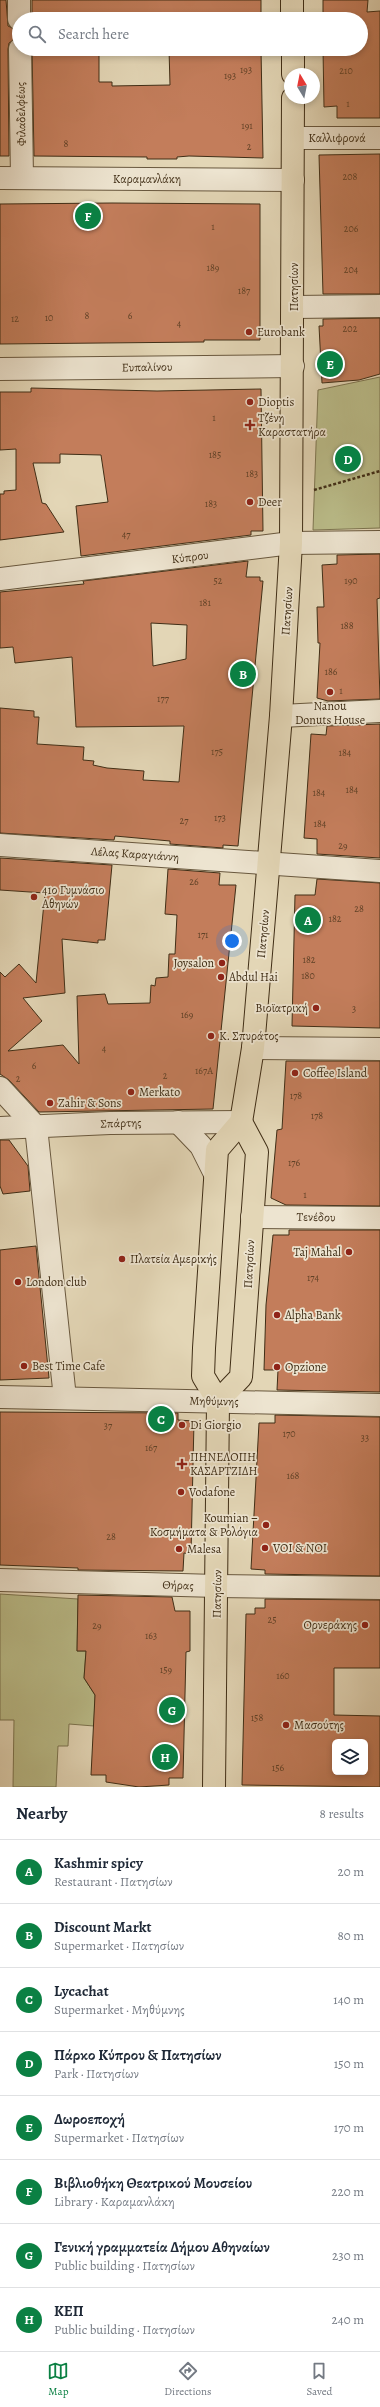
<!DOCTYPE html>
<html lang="en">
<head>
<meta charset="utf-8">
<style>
  :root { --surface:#fff; --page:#f2f2f3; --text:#1f2937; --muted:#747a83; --line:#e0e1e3; --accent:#0b8043 }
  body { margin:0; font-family:Alegreya,serif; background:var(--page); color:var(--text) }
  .controls { position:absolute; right:12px; bottom:12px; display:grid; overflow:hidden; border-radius:6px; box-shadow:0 2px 6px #0003 }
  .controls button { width:36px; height:36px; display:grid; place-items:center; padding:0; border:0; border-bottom:1px solid var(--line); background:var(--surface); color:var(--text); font:20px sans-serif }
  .compass { position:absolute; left:284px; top:68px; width:36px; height:36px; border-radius:50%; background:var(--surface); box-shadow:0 2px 6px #0003; rotate:350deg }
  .you { position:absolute; left:232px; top:941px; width:14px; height:14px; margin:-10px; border:3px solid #fff; border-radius:50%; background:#1a73e8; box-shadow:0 0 0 6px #1a73e833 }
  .badge { display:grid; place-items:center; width:26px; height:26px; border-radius:50%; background:var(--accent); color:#fff; font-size:13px; font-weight:700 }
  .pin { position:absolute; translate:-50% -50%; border:2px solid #fff; box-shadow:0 1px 4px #0006 }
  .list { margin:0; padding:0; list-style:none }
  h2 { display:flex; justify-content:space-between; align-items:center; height:52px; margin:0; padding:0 16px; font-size:17px }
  h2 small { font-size:13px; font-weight:400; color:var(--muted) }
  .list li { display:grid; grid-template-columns:26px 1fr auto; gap:12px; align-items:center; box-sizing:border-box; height:64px; padding:0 16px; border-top:1px solid var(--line) }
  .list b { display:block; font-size:15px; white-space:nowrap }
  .list p { margin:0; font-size:13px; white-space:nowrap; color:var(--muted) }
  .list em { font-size:13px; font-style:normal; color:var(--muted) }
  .icon { flex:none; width:22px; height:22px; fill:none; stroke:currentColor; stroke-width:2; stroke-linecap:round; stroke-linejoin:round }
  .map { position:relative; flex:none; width:380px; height:1787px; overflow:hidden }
  .search { position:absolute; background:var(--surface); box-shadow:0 2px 6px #0003; left:12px; right:12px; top:12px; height:44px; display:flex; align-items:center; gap:10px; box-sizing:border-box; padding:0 14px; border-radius:22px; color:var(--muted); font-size:15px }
  .sheet { height:564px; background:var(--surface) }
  nav { display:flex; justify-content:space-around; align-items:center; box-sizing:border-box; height:56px; border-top:1px solid var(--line); background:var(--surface); font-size:11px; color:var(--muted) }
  nav a { display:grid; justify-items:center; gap:2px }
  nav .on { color:var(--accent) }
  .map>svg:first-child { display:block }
</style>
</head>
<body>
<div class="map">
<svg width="380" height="1787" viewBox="0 0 380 1787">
  <rect width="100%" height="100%" fill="#e3d6b6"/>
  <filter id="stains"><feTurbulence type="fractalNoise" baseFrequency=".005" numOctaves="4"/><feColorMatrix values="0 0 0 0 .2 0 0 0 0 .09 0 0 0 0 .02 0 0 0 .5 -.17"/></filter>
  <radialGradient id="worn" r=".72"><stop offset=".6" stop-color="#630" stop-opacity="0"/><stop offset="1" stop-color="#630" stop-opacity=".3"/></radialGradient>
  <g fill="#babc89" stroke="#7d7550">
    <polygon points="380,377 380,528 313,530 318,390"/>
    <polygon points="0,1594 78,1599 77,1651 86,1651 84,1678 95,1695 94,1726 69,1724 68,1746 58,1746 56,1787 13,1787 14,1720 0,1720"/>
  </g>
  <g fill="#c37d5b" stroke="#402e16" fill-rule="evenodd">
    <polygon points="0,0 6,0 8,26 19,31 19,37 9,43 8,49 9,156 0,156"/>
    <rect x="32" y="0" width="229" height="19"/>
    <polygon points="323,0 368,0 367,12 380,11 380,118 337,118 337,106 324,107 323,49 361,49 361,19 323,19"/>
    <polygon points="32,49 99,49 99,82 112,82 112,86 170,85 169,49 157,49 261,49 263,158 189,156 177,157 177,159 147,159 147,157 34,156"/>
    <polygon points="380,154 380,294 323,294 319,155"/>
    <polygon points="112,203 260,204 260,340 204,340 204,342 0,344 0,204"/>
    <polygon points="380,318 380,374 359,380 322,383 319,326 323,326 323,319"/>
    <polygon points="31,388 157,391 261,389 263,531 251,531 251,535 81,556 76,506 108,502 101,455 60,454 60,463 33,463 42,503 46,504 64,532 0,540 0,494 4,494 4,491 16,490 16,449 0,450 0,392 31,392"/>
    <polygon points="380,554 380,598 377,599 380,699 328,701 317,698 320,643 318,643 317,607 324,607 322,565 337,564 337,555"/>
    <path d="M248 561 246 577H260V581H263L238 846 223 845V848L170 844V841L115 836 114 840 0 833V708L34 711V717H39L37 744 84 747 83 760 94 761 93 765 107 768 144 771 143 780 179 782 184 726 76 727 72 657 15 663 13 647 0 648V592L84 584 83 581ZM151 623 187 625 186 659 153 666Z"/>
    <polygon points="380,724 380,858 317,854 317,839 304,838 311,734 326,735 327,726"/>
    <polygon points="0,858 112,865 105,940 98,940 98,943 62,939 65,993 23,998 42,1021 8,1051 63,1045 79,1064 77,996 105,994 108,1004 150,1003 151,985 155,986 156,978 168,977 169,954 175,954 177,915 165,914 168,869 220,873 219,885 236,885 213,1109 39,1112 9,1080 0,1074 0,972 5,977 19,964 36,983 45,893 0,890"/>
    <polygon points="317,879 380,883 380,1028 292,1026 295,895 315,895"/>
    <polygon points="286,1061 380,1061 380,1206 286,1205 271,1198 277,1130 282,1129"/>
    <polygon points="0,1140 9,1140 28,1166 30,1191 3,1194 0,1186"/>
    <polygon points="289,1230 380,1230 380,1392 277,1390 278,1370 264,1370 266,1305 273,1235 289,1235"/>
    <polygon points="36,1246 49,1378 0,1380 0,1250"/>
    <polygon points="0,1412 178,1413 178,1420 194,1421 191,1554 184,1553 183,1571 78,1570 78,1568 0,1565"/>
    <polygon points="275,1415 380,1417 380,1576 265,1574 265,1570 251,1569 259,1423 275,1423"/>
    <polygon points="78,1595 172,1597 175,1611 190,1611 190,1651 186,1652 183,1778 169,1778 169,1785 139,1787 106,1782 106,1775 91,1775 95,1695 84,1678 86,1651 77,1651"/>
    <path d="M265 1599 380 1600V1668H334V1715L380 1716V1787L242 1785 246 1614H255V1608H265ZM335 1742H365V1772H335Z"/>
  </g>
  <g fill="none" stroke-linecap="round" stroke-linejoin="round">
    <defs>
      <g id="minor">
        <polyline points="19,0 19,19"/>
        <polyline points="20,49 22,178"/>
        <polyline points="294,138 380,138"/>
        <polyline points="0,178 293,180"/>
        <polyline points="294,307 380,306"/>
        <polyline points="0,369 293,366"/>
        <polyline points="0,579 291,543 380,542"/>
        <polyline points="281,716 380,711"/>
        <polyline points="0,845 380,871"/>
        <polyline points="253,1048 380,1049"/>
        <polyline points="0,1088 36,1127"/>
        <polyline points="178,1122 201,1146 215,1174"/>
        <polyline points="36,1127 65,1398"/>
        <polyline points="0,1128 110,1123 241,1122"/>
        <polyline points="252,1217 380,1218"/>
        <polyline points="0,1397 380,1405"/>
        <polyline points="0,1580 217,1586 380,1588"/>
      </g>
      <g id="major">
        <polyline points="292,0 292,19"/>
        <polyline points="293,49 293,74"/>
        <polyline points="218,1401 241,1377 257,1152 241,1122"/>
        <polyline points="214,1787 218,1401 203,1376 204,1348 217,1150 241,1122 253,1048 281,716 291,543 293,98"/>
      </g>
    </defs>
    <use href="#minor" stroke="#69583e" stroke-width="24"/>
    <use href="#major" stroke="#402e16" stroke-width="24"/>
    <polyline stroke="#402e16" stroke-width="2.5" stroke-dasharray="3 2" stroke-linecap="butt" points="314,490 380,471"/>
    <use href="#minor" stroke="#ede4d0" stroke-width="22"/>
    <use href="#major" stroke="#e3d6b6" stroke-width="22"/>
  </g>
  <g fill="#8f2418" stroke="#ede4d0" stroke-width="1.5">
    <circle cx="249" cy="332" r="4"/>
    <circle cx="250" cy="402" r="4"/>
    <path d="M248 419h4v4h4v4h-4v4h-4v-4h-4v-4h4z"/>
    <circle cx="250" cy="502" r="4"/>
    <circle cx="330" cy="692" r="4"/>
    <circle cx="34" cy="897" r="4"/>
    <circle cx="222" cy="963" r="4"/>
    <circle cx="221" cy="977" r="4"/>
    <circle cx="316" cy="1008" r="4"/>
    <circle cx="211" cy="1036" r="4"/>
    <circle cx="295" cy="1073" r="4"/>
    <circle cx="131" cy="1092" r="4"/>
    <circle cx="50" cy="1103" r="4"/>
    <circle cx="349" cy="1252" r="4"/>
    <circle cx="122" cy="1259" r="4"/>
    <circle cx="18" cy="1282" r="4"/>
    <circle cx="277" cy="1315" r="4"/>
    <circle cx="24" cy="1366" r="4"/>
    <circle cx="277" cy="1367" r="4"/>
    <circle cx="182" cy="1425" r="4"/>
    <path d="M180 1458h4v4h4v4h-4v4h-4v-4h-4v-4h4z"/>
    <circle cx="181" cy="1492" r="4"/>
    <circle cx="266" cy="1525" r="4"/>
    <circle cx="265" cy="1548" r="4"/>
    <circle cx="179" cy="1549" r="4"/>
    <circle cx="365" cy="1625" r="4"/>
    <circle cx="286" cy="1725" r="4"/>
  </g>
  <g text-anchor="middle" stroke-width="3.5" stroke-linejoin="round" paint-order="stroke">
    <g font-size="10" fill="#614227">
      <text x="246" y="73">193</text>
      <text x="346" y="74">210</text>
      <text x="230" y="79">193</text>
      <text x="348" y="107">1</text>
      <text x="247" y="129">191</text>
      <text x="66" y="147">8</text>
      <text x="249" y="150">2</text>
      <text x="350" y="180">208</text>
      <text x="213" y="230">1</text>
      <text x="351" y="232">206</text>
      <text x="213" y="271">189</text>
      <text x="351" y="273">204</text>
      <text x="244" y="294">187</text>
      <text x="87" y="319">8</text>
      <text x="130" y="319">6</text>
      <text x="49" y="321">10</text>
      <text x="15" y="322">12</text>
      <text x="179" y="327">4</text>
      <text x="350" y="332">202</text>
      <text x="214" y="421">1</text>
      <text x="215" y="458">185</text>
      <text x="252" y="477">183</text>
      <text x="211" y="507">183</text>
      <text x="126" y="538">47</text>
      <text x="218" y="584">52</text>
      <text x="351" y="584">190</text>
      <text x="205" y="606">181</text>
      <text x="347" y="629">188</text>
      <text x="331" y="675">186</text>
      <text x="341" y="694">1</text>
      <text x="163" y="702">177</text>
      <text x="217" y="755">175</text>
      <text x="345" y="756">184</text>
      <text x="352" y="793">184</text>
      <text x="319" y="796">184</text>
      <text x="220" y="821">173</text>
      <text x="184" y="824">27</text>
      <text x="320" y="827">184</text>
      <text x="343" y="849">29</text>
      <text x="194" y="885">26</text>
      <text x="359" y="912">28</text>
      <text x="335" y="922">182</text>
      <text x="203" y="938">171</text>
      <text x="309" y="963">182</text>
      <text x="308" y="979">180</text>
      <text x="354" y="1012">3</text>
      <text x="187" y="1018">169</text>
      <text x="104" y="1052">4</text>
      <text x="34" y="1069">6</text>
      <text x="204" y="1074">167Α</text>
      <text x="165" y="1079">2</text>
      <text x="18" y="1082">2</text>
      <text x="296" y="1099">178</text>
      <text x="317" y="1119">178</text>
      <text x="294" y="1166">176</text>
      <text x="305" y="1198">1</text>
      <text x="313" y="1281">174</text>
      <text x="108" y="1429">37</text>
      <text x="289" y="1437">170</text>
      <text x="365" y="1441">33</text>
      <text x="151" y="1451">167</text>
      <text x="293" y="1479">168</text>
      <text x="111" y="1540">28</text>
      <text x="272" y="1623">25</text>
      <text x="97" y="1629">29</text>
      <text x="151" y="1639">163</text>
      <text x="166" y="1673">159</text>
      <text x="283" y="1679">160</text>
      <text x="257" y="1721">158</text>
      <text x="278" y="1771">156</text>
    </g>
    <g font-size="12" fill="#402e16" stroke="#ede4d0">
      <text transform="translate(21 114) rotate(-91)" y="4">Φιλαδελφέως</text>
      <text x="337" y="142">Καλλιφρονά</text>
      <text x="147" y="183">Καραμανλάκη</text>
      <text transform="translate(294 287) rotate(-90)" y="4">Πατησίων</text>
      <text transform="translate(147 367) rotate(-1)" y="4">Ευπαλίνου</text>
      <text transform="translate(190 557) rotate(-7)" y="4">Κύπρου</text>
      <text transform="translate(287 611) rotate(-86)" y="4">Πατησίων</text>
      <text transform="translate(135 854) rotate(4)" y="4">Λέλας Καραγιάννη</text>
      <text transform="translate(263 934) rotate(-85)" y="4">Πατησίων</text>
      <text transform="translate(121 1123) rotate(-2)" y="4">Σπάρτης</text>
      <text transform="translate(316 1217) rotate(1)" y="4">Τενέδου</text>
      <text transform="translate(249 1264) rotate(-87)" y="4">Πατησίων</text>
      <text transform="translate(214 1401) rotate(1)" y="4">Μηθύμνης</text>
      <text transform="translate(178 1585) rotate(2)" y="4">Θήρας</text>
      <text transform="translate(217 1594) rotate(-89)" y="4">Πατησίων</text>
    </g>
    <g font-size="12" fill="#402e16" stroke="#ede4d0" text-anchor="start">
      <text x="257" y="336">Eurobank</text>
      <text x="258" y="406">Dioptis</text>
      <text x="258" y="422">Τζένη<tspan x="258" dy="14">Καραστατήρα</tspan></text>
      <text x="258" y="506">Deer</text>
      <text x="330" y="710" text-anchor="middle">Nanou<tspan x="330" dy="14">Donuts House</tspan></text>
      <text x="42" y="894">41ο Γυμνάσιο<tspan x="42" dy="14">Αθηνών</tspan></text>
      <text x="214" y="967" text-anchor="end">Joysalon</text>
      <text x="229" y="981">Abdul Hai</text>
      <text x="308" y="1012" text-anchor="end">Βιοϊατρική</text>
      <text x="219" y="1040">Κ. Σπυράτος</text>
      <text x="303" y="1077">Coffee Island</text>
      <text x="139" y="1096">Merkato</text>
      <text x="58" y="1107">Zahir &amp; Sons</text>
      <text x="341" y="1256" text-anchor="end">Taj Mahal</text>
      <text x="130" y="1263">Πλατεία Αμερικής</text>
      <text x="26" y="1286">London club</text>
      <text x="285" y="1319">Alpha Bank</text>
      <text x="32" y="1370">Best Time Cafe</text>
      <text x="285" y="1371">Opzione</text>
      <text x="190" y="1429">Di Giorgio</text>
      <text x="190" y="1461">ΠΗΝΕΛΟΠΗ<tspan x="190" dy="14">ΚΑΣΑΡΤΖΙΔΗ</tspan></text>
      <text x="189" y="1496">Vodafone</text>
      <text x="258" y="1522" text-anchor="end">Koumian –<tspan x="258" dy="14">Κοσμήματα &amp; Ρολόγια</tspan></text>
      <text x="273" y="1552">VOI &amp; NOI</text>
      <text x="187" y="1553">Malesa</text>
      <text x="357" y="1629" text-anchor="end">Ορνεράκης</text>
      <text x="294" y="1729">Μασούτης</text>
    </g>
  </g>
  <rect width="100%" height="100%" filter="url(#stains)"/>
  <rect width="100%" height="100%" fill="url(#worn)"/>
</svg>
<div class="controls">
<button><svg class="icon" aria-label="layers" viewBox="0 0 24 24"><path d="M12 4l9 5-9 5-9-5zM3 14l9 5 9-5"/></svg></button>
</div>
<svg class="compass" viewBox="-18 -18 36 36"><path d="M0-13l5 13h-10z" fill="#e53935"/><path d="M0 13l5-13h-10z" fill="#747a83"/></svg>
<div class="you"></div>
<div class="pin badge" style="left:308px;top:920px">A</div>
<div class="pin badge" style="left:243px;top:674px">B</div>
<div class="pin badge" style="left:161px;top:1419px">C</div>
<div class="pin badge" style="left:348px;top:459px">D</div>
<div class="pin badge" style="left:330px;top:364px">E</div>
<div class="pin badge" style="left:88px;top:216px">F</div>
<div class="pin badge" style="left:172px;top:1710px">G</div>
<div class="pin badge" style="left:165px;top:1757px">H</div>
<div class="search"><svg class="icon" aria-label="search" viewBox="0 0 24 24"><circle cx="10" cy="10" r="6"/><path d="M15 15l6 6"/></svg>Search here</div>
</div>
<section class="sheet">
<h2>Nearby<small>8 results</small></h2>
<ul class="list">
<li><span class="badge">A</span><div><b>Kashmir spicy</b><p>Restaurant · Πατησίων</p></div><em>20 m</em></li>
<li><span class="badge">B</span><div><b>Discount Markt</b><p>Supermarket · Πατησίων</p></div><em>80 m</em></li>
<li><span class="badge">C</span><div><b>Lycachat</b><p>Supermarket · Μηθύμνης</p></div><em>140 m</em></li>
<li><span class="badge">D</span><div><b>Πάρκο Κύπρου &amp; Πατησίων</b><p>Park · Πατησίων</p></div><em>150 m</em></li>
<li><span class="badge">E</span><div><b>Δωροεποχή</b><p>Supermarket · Πατησίων</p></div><em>170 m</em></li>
<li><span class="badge">F</span><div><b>Βιβλιοθήκη Θεατρικού Μουσείου</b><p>Library · Καραμανλάκη</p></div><em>220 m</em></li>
<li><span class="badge">G</span><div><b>Γενική γραμματεία Δήμου Αθηναίων</b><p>Public building · Πατησίων</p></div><em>230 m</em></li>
<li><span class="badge">H</span><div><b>ΚΕΠ</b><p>Public building · Πατησίων</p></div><em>240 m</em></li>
</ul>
</section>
<nav>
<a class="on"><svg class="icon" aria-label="map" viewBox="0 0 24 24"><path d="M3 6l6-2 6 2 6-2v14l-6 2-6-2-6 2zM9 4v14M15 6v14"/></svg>Map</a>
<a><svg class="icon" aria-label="directions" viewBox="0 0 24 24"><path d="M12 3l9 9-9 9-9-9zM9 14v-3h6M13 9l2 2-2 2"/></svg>Directions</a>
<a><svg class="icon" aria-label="saved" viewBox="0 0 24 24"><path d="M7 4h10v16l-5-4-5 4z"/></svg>Saved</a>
</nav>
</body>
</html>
